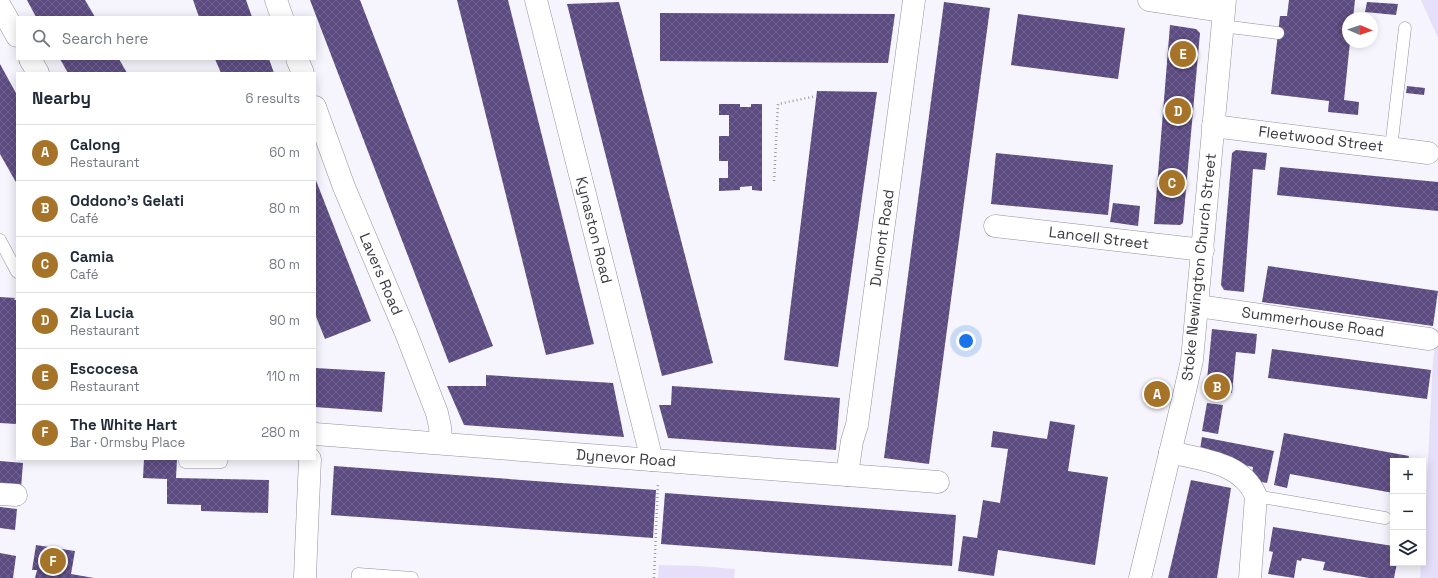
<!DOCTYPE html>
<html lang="en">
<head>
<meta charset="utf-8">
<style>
  :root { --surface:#fff; --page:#f6f6f7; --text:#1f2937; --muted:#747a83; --line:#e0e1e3; --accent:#a57429 }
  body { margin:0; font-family:"Space Grotesk",sans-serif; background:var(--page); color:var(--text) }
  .controls { position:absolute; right:12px; bottom:12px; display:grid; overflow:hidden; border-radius:0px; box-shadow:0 2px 10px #0003 }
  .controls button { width:36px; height:36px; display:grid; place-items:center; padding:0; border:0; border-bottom:1px solid var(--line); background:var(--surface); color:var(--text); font:20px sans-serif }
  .compass { position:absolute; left:1342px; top:12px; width:36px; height:36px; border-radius:50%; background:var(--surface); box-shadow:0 2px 10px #0003; rotate:92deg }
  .you { position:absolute; left:966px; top:341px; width:14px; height:14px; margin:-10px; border:3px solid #fff; border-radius:50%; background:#1a73e8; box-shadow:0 0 0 6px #1a73e833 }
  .badge { display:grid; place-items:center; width:26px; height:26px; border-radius:50%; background:var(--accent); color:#fff; font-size:13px; font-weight:700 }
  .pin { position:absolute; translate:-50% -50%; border:2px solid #fff; box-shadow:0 1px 4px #0006 }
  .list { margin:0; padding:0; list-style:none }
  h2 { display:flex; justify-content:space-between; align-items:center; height:52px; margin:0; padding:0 16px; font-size:17px }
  h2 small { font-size:13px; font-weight:400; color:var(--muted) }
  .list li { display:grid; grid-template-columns:26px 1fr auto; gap:12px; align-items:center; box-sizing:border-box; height:56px; padding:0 16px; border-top:1px solid var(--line) }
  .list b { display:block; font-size:15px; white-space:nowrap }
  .list p { margin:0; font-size:13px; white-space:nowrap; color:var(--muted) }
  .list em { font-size:13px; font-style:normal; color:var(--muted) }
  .icon { flex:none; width:22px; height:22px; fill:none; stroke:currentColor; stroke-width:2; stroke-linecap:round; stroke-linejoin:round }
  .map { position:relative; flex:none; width:1438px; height:578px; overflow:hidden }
  .search { position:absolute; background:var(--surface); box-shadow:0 2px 10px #0003; left:16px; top:16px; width:300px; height:44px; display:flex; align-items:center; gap:10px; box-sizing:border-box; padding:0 14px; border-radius:0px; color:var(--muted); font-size:15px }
  .panel { position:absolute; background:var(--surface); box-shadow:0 2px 10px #0003; left:16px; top:72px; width:300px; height:388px; border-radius:0px }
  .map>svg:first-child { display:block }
</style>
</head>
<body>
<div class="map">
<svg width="1438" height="578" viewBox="0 0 1438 578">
  <defs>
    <pattern id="building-cross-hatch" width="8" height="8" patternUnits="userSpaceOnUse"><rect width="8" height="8" fill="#5c4b81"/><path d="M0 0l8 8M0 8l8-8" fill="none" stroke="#71638f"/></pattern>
  </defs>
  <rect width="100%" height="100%" fill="#f6f4fc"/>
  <g fill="#e6dff9">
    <polygon points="1421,0 1438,0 1438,38"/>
    <polygon points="1438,328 1438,578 1420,578 1421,563 1423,563 1433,359"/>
    <polygon points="659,565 698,566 735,569 734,578 658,578"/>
  </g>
  <g fill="url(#building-cross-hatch)">
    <polygon points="27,0 85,0 95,17 36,17"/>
    <polygon points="193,0 246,0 252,17 199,17"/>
    <polygon points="310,0 360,0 493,346 449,363"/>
    <polygon points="457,0 508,0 594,344 546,355"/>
    <polygon points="1289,0 1355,0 1353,18 1348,18 1348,42 1350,42 1344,100 1359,102 1358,115 1328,112 1329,101 1271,94 1280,16 1287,16"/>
    <polygon points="619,2 713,363 662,376 567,4"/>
    <polygon points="944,2 990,8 929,464 884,458"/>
    <polygon points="1367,2 1398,4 1396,15 1365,12"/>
    <polygon points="660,13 895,14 888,63 660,61"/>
    <polygon points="1018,14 1125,28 1118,79 1011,65"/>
    <polygon points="1170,25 1196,29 1200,33 1183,223 1180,225 1154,224"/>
    <polygon points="60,59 119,59 127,73 68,73"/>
    <polygon points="215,59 269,59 274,73 221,73"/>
    <polygon points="0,64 17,95 17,184 0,154"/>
    <polygon points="1407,86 1425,88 1424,95 1406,93"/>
    <polygon points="817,91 877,92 838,367 784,360"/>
    <polygon points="719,104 740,104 740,107 751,107 751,104 762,104 762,191 752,190 752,186 740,187 740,190 719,191 719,178 728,178 728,161 719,161 719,136 729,136 729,115 719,115"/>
    <polygon points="1236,150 1267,153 1265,170 1253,169 1244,292 1224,290 1221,285 1232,153"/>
    <polygon points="996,153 1113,165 1108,215 991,204"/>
    <polygon points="1280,167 1438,182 1438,211 1277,195"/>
    <polygon points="315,178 371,321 325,339 315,314"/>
    <polygon points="1113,203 1140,206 1138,226 1110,222"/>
    <polygon points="1268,266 1438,291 1433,326 1262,302"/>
    <polygon points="0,297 15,298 14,300 17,300 17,424 0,423"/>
    <polygon points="1212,329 1257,334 1255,354 1236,352 1232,393 1206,390"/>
    <polygon points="1272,349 1431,370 1427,399 1268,378"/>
    <polygon points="315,368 385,372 382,412 315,407"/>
    <polygon points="486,375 613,383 624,437 464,425 447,386 486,386"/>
    <polygon points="672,386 840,398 836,450 668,438 659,405 671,405"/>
    <polygon points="1207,403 1223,405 1218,434 1202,431"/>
    <polygon points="1050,421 1075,425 1068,471 1108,477 1095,565 998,550 994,576 958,571 963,536 977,538 983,500 1000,503 1008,449 991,447 993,431 1047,439"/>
    <polygon points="1284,433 1409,456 1408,461 1393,461 1393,493 1290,474 1287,488 1274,485"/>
    <polygon points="1202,437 1274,451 1267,483 1251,480 1253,467 1199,456"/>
    <polygon points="144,459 177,459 176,478 269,480 268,513 201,511 201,505 167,504 167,479 143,478"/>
    <polygon points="0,461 23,463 21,488 0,486"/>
    <polygon points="334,466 656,490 653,538 331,515"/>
    <polygon points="1191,480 1231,488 1217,578 1168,578"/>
    <polygon points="665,493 956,515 952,566 661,544"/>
    <polygon points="0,507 17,509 15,530 0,528"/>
    <polygon points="1273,527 1393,546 1393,563 1397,563 1394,578 1369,578 1323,570 1325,562 1302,558 1301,561 1297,560 1294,578 1268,574 1273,552 1269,551"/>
    <polygon points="36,545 75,551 71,574 94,578 35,578 37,570 32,570"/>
    <polygon points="0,553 16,556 13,578 0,578"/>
  </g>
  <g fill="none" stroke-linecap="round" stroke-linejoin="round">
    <defs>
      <g id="lane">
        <polyline points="1222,26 1278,33"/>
        <polyline points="1391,148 1405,28"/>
        <polyline points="0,240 17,272"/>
        <polyline points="185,459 185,462 221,462 222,459"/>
        <polyline points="1256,496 1385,518"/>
        <polyline points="358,578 358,574 412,578"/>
      </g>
      <g id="street">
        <polyline points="276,0 282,17"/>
        <polyline points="536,0 652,460"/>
        <polyline points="1149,0 1223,11"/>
        <polyline points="0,6 17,36"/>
        <polyline points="30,59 38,73"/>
        <polyline points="297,59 303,73"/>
        <polyline points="315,107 344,187 406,333 437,413 440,427 441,443"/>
        <polyline points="1213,126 1428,153"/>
        <polyline points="995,226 1203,250"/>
        <polyline points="1198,306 1429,339"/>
        <polyline points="315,434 938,482"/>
        <path d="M1170 452C1202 460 1242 462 1256 496L1250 578"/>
        <polyline points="847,475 852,441 857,425 914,0"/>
        <polyline points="0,494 16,495"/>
        <polyline points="305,578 306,551 310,459"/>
      </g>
      <polyline id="secondary" points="1140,578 1185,391 1192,360 1225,0"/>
    </defs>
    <use href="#lane" stroke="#9490a2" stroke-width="13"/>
    <use href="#street" stroke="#9490a2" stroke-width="23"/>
    <use href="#secondary" stroke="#9490a2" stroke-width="23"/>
    <g stroke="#a09ea5" stroke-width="2.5" stroke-dasharray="1 3" stroke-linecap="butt">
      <polyline points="774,181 778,104 817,96"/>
      <polyline points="654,578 658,483"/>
    </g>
    <use href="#lane" stroke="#fff" stroke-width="12"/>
    <use href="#street" stroke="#fff" stroke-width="22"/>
    <use href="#secondary" stroke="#fff" stroke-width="22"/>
  </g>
  <g text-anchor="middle" stroke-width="4" stroke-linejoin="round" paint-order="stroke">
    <g font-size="15" fill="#3b3940" stroke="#fff">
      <text transform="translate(1321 139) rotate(7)" y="5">Fleetwood Street</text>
      <text transform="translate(594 230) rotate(76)" y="5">Kynaston Road</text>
      <text transform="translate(882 238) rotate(-82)" y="5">Dumont Road</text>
      <text transform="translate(1099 238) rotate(7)" y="5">Lancell Street</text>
      <text transform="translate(1199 267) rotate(-84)" y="5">Stoke Newington Church Street</text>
      <text transform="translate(381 274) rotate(67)" y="5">Lavers Road</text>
      <text transform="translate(1313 322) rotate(8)" y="5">Summerhouse Road</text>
      <text transform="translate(626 458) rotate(4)" y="5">Dynevor Road</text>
    </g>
  </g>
</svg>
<div class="controls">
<button>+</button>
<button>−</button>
<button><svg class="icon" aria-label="layers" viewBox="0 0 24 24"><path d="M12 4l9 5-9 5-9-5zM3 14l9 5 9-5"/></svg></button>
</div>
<svg class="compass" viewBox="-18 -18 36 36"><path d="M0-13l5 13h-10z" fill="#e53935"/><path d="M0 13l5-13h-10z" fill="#747a83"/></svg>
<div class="you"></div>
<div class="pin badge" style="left:1157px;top:394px">A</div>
<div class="pin badge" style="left:1217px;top:387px">B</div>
<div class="pin badge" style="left:1172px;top:183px">C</div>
<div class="pin badge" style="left:1178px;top:111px">D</div>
<div class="pin badge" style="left:1183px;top:54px">E</div>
<div class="pin badge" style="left:53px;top:561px">F</div>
<div class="search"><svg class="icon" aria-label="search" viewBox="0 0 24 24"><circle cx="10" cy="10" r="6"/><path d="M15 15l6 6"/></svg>Search here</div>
<section class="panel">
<h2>Nearby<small>6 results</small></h2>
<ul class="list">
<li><span class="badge">A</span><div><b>Calong</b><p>Restaurant</p></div><em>60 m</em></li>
<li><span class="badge">B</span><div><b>Oddono's Gelati</b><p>Café</p></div><em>80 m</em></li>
<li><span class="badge">C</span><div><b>Camia</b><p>Café</p></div><em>80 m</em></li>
<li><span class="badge">D</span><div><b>Zia Lucia</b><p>Restaurant</p></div><em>90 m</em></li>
<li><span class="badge">E</span><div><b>Escocesa</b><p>Restaurant</p></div><em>110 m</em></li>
<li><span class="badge">F</span><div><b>The White Hart</b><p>Bar · Ormsby Place</p></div><em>280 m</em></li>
</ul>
</section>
</div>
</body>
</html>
